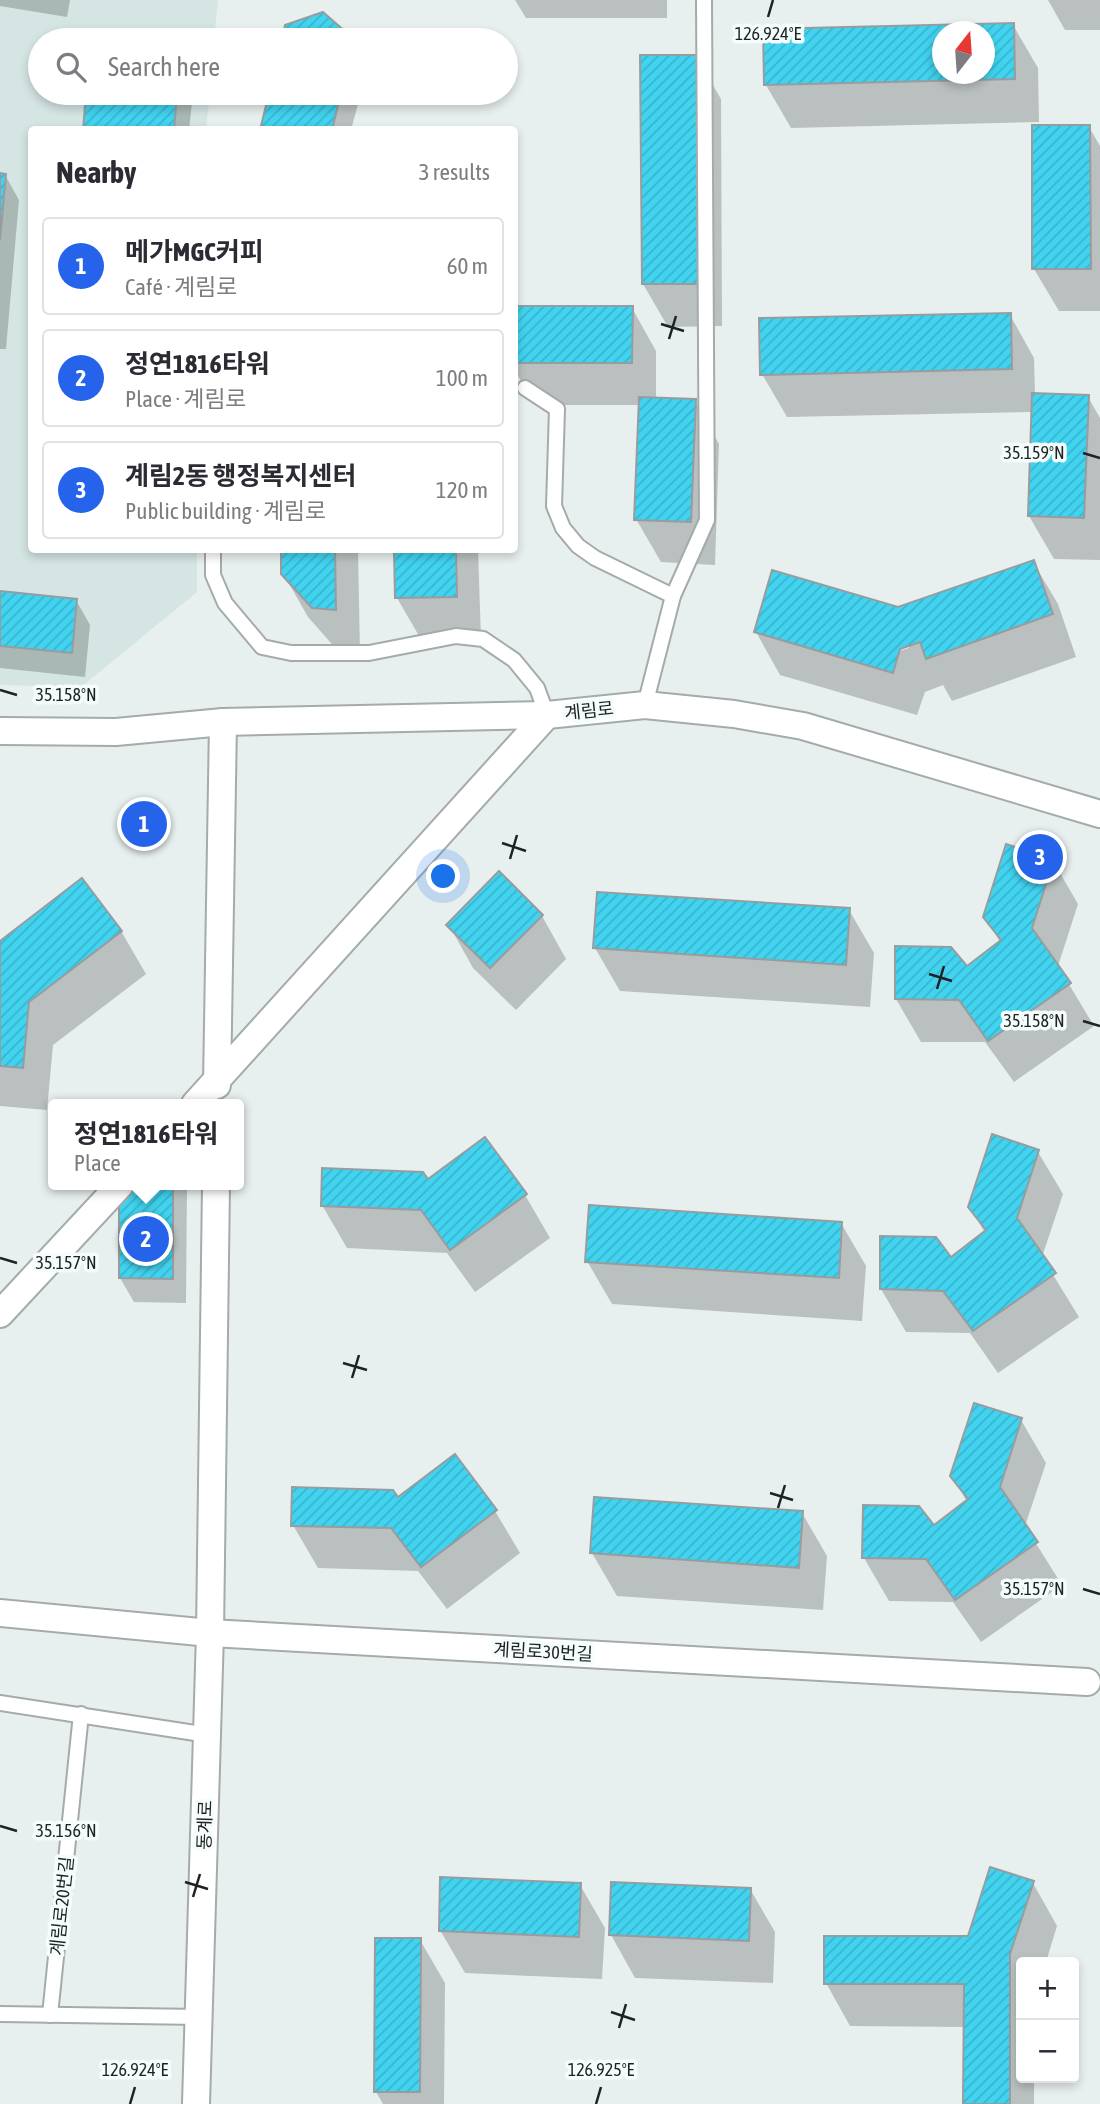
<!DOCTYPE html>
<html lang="en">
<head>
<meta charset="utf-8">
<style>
  :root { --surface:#fff; --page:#f7f7f7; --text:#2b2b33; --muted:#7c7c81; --line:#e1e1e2; --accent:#2563eb }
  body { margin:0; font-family:"Asap Condensed","Noto Sans KR",sans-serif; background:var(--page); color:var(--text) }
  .controls { position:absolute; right:21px; bottom:21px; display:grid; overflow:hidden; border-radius:7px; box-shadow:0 4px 10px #0003 }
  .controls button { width:63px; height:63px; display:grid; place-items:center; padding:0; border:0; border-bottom:2px solid var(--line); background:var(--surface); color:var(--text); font:35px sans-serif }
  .compass { position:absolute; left:932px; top:21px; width:63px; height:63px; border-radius:50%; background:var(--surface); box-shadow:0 4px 10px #0003; rotate:17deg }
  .you { position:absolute; left:444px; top:877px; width:24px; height:24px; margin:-18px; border:5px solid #fff; border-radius:50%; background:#1a73e8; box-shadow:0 0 0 10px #1a73e833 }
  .badge { display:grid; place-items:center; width:46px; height:46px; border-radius:50%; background:var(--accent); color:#fff; font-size:23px; font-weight:700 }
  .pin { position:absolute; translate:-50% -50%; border:4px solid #fff; box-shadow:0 2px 7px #0006 }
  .popup { position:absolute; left:48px; top:1099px; width:196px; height:91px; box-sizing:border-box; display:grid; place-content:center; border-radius:7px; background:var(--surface); filter:drop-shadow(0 2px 5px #0005); font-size:23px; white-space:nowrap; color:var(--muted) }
  .popup b { font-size:26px; color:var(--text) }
  .popup::after { content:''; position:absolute; left:50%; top:100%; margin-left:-14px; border:14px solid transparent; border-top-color:var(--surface) }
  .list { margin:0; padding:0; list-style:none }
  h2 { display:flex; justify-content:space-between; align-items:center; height:91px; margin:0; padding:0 28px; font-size:30px }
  h2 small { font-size:23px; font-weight:400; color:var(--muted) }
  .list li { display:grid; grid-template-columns:46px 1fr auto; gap:21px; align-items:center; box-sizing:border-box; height:98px; margin:0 14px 14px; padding:0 14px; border:2px solid var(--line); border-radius:7px }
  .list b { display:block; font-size:26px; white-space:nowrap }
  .list p { margin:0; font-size:23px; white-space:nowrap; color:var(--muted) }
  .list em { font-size:23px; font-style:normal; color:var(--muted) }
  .icon { flex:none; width:38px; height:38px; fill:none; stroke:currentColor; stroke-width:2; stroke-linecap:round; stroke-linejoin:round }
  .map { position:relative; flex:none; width:1100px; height:2104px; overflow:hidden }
  .search { position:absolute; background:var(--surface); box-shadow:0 4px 10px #0003; left:28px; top:28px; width:490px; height:77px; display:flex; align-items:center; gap:18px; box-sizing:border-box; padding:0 24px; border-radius:38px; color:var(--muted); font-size:26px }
  .panel { position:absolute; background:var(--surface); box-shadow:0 4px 10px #0003; left:28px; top:126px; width:490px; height:427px; border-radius:7px }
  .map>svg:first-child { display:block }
</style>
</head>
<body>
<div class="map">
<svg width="1100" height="2104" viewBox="0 0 1100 2104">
  <defs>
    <pattern id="building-hatch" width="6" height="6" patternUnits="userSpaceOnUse" patternTransform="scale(1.75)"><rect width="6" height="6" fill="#41d3ef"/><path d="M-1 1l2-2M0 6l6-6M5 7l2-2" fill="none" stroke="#39b5cd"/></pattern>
  </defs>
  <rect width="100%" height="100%" fill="#e8f0ef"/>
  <polygon fill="#d4e5e3" points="0,0 218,0 214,40 40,40 40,93 210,93 206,129 32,130 32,550 197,550 197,592 81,687 0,685"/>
  <g fill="#0003" fill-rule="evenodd">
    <polygon points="0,0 70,0 67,17 0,6"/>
    <polygon points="515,0 667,0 667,18 526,18"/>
    <polygon points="1048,0 1100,0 1100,30 1065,30"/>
    <path d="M1013 25 1038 68 1039 122 791 128 766 85 764 30ZM942 32H984V74H942Z"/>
    <polygon points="696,56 721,99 722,326 668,327 643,284"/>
    <polygon points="88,93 193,93 189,130 84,130"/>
    <polygon points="271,93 361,93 351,130 262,130"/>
    <polygon points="1089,127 1100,146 1100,311 1059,311 1034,269"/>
    <polygon points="0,175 5,175 19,200 6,349 0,349"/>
    <polygon points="514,308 632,308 656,351 656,399 695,401 719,444 715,565 661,562 636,519 640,405 535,405 514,369"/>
    <polygon points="1010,315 1034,358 1035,395 1088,397 1100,418 1100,560 1054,559 1029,516 1033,412 787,417 762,374"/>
    <polygon points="283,550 358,550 360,653 338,651 308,617 283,573"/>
    <polygon points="396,550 478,550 481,639 422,641 397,598"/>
    <path d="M1033 562 1058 604 1076 657 952 701 943 685 925 692 917 715 780 675 756 632 898 609ZM909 644V648L893 653 892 650Z"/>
    <polygon points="0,593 76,600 90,625 85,677 0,668"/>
    <polygon points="1053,861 1078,904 1058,966 1094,1026 1014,1082 985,1042 921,1042 896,999 966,969 1000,942 985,916"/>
    <polygon points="849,910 874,953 870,1007 620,991 595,948"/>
    <polygon points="542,916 566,959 516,1010 473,968 449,925"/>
    <polygon points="121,931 146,974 53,1045 47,1110 0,1106 0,943"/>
    <polygon points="1038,1152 1063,1194 1042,1257 1079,1317 998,1373 970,1333 906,1332 881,1289 951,1259 985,1233 970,1207"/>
    <polygon points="428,1182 525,1195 550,1238 475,1292 447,1253 347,1248 322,1205"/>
    <polygon points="134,1185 187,1185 186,1303 134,1302 120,1278 121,1202"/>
    <polygon points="841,1223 866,1266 862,1321 612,1304 587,1261"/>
    <polygon points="1021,1420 1046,1463 1025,1526 1062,1585 981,1642 953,1602 889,1601 864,1558 934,1528 967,1502 952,1475"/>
    <polygon points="398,1499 495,1511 520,1553 447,1609 418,1571 318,1568 293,1525"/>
    <polygon points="802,1513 827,1556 823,1610 617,1596 592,1553"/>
    <polygon points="1033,1883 1057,1926 1046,1962 1021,1962 1021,2078 1034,2078 1034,2104 965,2104 965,2027 850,2026 826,1983 969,1938"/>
    <polygon points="580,1885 605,1928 602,1979 465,1973 440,1930"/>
    <polygon points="750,1889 775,1932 773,1983 635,1978 611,1935"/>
    <polygon points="420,1940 445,1983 444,2104 383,2104 376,2092"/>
  </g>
  <g fill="url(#building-hatch)" stroke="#979d9f" stroke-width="2" fill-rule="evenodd">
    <polygon points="323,12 355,40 282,40 285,25"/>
    <path d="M1014 23 1015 79 764 85 763 29ZM942 32H984V74H942Z"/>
    <polygon points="640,55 697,55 698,284 642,284"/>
    <polygon points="86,93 177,93 174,130 83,130"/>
    <polygon points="269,93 341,93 332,130 260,130"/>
    <polygon points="1032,125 1090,125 1091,269 1032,269"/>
    <polygon points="0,173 6,174 0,240"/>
    <polygon points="514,306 633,306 632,363 514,363"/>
    <polygon points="1011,313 1012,369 760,375 759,318"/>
    <polygon points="1032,393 1089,395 1084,518 1028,516"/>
    <polygon points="639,397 696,399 691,522 634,520"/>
    <polygon points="281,550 335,550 336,610 312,608 281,574"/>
    <polygon points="394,550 456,550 457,597 395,598"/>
    <polygon points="1034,560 1053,614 926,659 920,642 900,649 893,673 754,632 772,570 898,607"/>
    <polygon points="0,591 77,599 72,653 0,646"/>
    <polygon points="1006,844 1054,859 1032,928 1071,983 988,1041 959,1000 895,999 895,946 951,947 967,966 1001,940 983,917"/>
    <polygon points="499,871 543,915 490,968 446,925"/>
    <polygon points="82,878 122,931 29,1002 23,1068 0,1066 0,941"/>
    <polygon points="597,892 850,908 846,965 593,948"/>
    <polygon points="992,1134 1039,1150 1017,1218 1056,1273 973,1331 943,1291 880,1289 880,1236 936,1237 951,1257 986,1230 968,1207"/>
    <polygon points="485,1137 527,1194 450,1250 421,1210 321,1206 322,1168 423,1172 428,1179"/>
    <polygon points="132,1185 173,1185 173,1279 119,1278 119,1201"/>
    <polygon points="589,1205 842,1222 839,1278 585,1262"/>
    <polygon points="974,1403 1022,1418 1000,1487 1038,1542 955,1600 926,1559 862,1558 863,1505 919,1506 934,1525 968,1499 950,1476"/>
    <polygon points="455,1454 497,1510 421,1567 391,1528 291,1526 292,1487 393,1490 398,1497"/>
    <polygon points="594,1497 803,1511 799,1568 590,1553"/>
    <polygon points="990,1867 1034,1881 1010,1954 1010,2104 963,2104 964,1984 824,1984 824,1936 968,1936"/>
    <polygon points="440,1877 581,1883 579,1937 439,1931"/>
    <polygon points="611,1882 751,1888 749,1941 609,1935"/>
    <polygon points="375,1938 421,1938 420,2092 374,2092"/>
  </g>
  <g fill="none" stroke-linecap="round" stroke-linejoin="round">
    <defs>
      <g id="service">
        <polyline points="525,388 557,409 554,506 563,528 578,546 595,558 673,596"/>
        <polyline points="213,550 213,575 225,603 262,647 291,653 369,653 456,636 483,639 514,660 537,688 547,715"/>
        <polyline points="645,705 673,596 707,520 704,0"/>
        <polyline points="0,1703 208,1735"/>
        <polyline points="0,2014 200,2017"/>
        <polyline points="50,2015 81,1714"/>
      </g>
      <g id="minor">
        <polyline points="0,731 116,732 223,722 547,715"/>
        <polyline points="217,1085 223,722"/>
        <polyline points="195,1104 547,715 645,705 734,714 803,726 1100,814"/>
        <polyline points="0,1314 120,1185"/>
        <polyline points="0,1613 210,1633 1087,1682"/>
        <polyline points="196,2104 210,1633 216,1185"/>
      </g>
    </defs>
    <use href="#service" stroke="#a4abaa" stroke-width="18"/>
    <use href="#minor" stroke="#a4abaa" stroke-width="30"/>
    <use href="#service" stroke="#fff" stroke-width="14"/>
    <use href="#minor" stroke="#fff" stroke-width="26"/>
  </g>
  <path fill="none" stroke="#1f2222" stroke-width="2.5" d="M768 17 773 0M661 324 684 331M669 339 676 316M1083 453 1100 458M0 690 17 695M502 843 526 851M510 859 517 835M929 974 952 981M937 989 944 966M1083 1021 1100 1026M0 1258 17 1263M343 1363 367 1370M352 1378 359 1355M770 1493 793 1500M778 1508 785 1485M1083 1589 1100 1594M0 1826 17 1831M185 1882 208 1889M193 1897 200 1874M611 2012 635 2020M619 2028 626 2004M130 2104 135 2087M596 2104 601 2087"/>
  <g text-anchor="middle" stroke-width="7" stroke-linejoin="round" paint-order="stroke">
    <g font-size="18" fill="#1f2222" stroke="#f5fdfc">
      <text transform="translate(589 711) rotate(-6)" y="6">계림로</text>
      <text transform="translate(543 1652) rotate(3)" y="6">계림로30번길</text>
      <text transform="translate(205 1825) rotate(-88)" y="6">동계로</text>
      <text transform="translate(62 1906) rotate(-84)" y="6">계림로20번길</text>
    </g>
  </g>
  <g font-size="18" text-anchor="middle" fill="#1f2222" stroke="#f5fdfc" stroke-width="7" stroke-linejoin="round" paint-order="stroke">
    <text x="768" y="40">126.924°E</text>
    <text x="1034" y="459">35.159°N</text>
    <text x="66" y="701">35.158°N</text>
    <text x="1034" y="1027">35.158°N</text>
    <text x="66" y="1269">35.157°N</text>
    <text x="1034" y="1595">35.157°N</text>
    <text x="66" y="1837">35.156°N</text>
    <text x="135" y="2076">126.924°E</text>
    <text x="601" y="2076">126.925°E</text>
  </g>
</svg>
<div class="controls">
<button>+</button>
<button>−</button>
</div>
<svg class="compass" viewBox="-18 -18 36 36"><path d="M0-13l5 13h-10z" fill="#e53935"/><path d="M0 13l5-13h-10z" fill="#7c7c81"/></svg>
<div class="you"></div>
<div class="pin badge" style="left:144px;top:824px">1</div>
<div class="pin badge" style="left:146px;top:1239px">2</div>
<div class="popup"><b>정연1816타워</b>Place</div>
<div class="pin badge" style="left:1040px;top:857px">3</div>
<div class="search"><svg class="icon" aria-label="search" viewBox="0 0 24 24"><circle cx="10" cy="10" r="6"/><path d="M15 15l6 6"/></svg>Search here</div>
<section class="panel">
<h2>Nearby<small>3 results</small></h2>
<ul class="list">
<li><span class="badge">1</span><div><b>메가MGC커피</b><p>Café · 계림로</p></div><em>60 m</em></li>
<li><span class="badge">2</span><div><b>정연1816타워</b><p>Place · 계림로</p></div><em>100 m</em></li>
<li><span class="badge">3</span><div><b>계림2동 행정복지센터</b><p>Public building · 계림로</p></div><em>120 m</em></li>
</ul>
</section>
</div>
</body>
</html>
